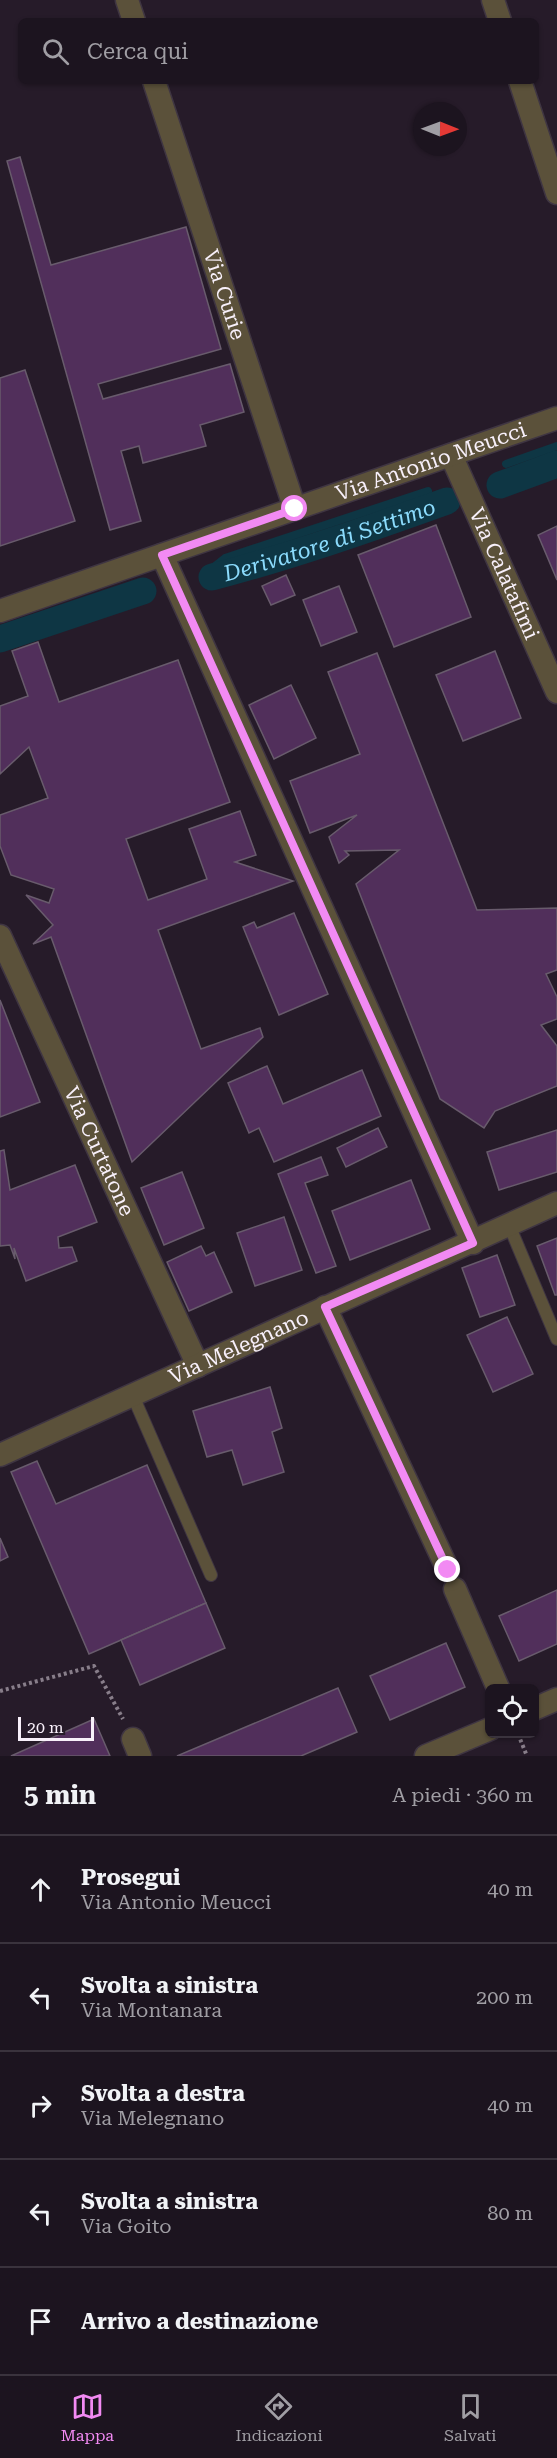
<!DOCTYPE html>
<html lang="it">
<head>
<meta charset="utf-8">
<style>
  :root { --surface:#1c141f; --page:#251d28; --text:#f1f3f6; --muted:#a09ea4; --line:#3a333d; --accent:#f28af3 }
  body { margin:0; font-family:"Roboto Serif",serif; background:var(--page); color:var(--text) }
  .controls { position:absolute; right:18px; bottom:18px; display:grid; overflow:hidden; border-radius:9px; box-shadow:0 2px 4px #0004 }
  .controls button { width:54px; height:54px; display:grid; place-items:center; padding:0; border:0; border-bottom:2px solid var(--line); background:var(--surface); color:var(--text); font:30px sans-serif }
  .compass { position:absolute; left:413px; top:102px; width:54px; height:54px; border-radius:50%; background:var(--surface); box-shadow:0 2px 4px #0004; rotate:91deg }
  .scale { position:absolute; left:18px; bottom:15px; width:76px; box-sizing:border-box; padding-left:6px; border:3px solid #f8f0fa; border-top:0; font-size:16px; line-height:21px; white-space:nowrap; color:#f8f0fa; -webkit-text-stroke:4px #261b29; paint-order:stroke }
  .stop { position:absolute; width:18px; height:18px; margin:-14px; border:4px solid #f28af3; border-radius:50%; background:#fff }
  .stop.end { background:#f28af3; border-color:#fff; box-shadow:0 2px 6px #0008 }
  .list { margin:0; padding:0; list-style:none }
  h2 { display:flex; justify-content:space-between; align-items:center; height:78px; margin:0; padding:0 24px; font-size:26px }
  h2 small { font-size:20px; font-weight:400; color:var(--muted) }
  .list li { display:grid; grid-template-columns:39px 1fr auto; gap:18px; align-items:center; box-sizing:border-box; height:108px; padding:0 24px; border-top:2px solid var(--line) }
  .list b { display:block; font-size:22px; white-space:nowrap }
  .list p { margin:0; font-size:20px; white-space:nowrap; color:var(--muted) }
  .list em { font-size:20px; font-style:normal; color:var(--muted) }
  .icon { flex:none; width:33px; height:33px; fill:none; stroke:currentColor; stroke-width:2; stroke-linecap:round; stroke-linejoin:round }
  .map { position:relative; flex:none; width:557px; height:1756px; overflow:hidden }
  .search { position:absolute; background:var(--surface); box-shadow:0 2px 4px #0004; left:18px; right:18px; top:18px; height:66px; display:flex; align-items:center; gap:15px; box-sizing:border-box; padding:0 21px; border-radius:9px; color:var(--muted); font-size:22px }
  .sheet { height:618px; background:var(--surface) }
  nav { display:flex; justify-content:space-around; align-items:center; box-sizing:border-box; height:84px; border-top:2px solid var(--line); background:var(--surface); font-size:16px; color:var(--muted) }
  nav a { display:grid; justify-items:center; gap:3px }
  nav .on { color:var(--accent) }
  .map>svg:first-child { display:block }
</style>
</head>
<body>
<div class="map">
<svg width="557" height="1756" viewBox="0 0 557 1756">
  <rect width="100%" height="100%" fill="#261b29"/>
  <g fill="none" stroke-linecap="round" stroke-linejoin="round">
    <g stroke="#0e3644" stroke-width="8">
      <polyline points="506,464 557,446"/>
      <polyline points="210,570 225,558 428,491"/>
    </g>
    <g stroke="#0e3644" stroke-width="27">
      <polyline points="500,485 557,464"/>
      <path id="s1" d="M212 577C292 556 369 529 447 501"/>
      <polyline points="0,639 143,591"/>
    </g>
  </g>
  <g fill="#512f5b" stroke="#685b6c" stroke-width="1.5">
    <polygon points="20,157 51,265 186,227 221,349 98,384 103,399 230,364 244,412 200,425 206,446 143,463 139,446 121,451 141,521 110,530 7,161"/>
    <polygon points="25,370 75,521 0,546 0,378"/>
    <polygon points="436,525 471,617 394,647 358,555"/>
    <polygon points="557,526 557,580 538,535"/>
    <polygon points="286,575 295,595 271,605 262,586"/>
    <polygon points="339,586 357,632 321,646 303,600"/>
    <polygon points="38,642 59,702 178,660 230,802 126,839 148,900 207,879 189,829 240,811 256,855 235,862 293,881 158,930 201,1049 260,1028 263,1037 132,1162 51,937 33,944 53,925 26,895 49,903 54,889 11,875 0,846 0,815 48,798 29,747 0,774 0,706 28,696 12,651"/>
    <polygon points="495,651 521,718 463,741 436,675"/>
    <polygon points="377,653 477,910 557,908 557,970 546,974 557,997 557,1019 541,1025 557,1046 557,1086 495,1111 484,1128 440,1099 356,884 399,850 345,851 349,855 339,863 329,837 357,815 310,833 290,781 360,754 328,672"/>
    <polygon points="291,685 316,738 274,759 249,705"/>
    <polygon points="294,913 328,994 279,1015 243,927 254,922 257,928"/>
    <polygon points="0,1000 40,1102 0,1117"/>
    <polygon points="267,1066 283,1104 362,1070 381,1116 274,1162 259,1128 249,1133 228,1083"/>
    <polygon points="378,1128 387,1147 346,1167 337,1148"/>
    <polygon points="557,1130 557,1172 499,1190 487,1152"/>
    <polygon points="4,1150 10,1190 75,1165 97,1222 58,1237 59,1248 72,1247 77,1261 26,1281 14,1248 15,1259 10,1245 0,1246 0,1151"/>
    <polygon points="321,1157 328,1175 305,1183 336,1266 316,1273 278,1174"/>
    <polygon points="182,1172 204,1228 164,1245 141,1188"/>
    <polygon points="411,1180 430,1229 350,1260 332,1211"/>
    <polygon points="284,1217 302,1270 255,1286 237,1233"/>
    <polygon points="557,1238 557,1295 555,1295 537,1246"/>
    <polygon points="201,1246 206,1256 214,1252 232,1292 189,1311 167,1262"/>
    <polygon points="497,1255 515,1305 480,1317 462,1268"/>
    <polygon points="507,1317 533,1374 493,1392 467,1335"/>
    <polygon points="270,1387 282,1428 272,1432 284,1472 243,1485 232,1450 207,1457 193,1411"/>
    <polygon points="37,1461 56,1504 147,1465 206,1603 89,1654 11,1472"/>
    <polygon points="0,1538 8,1557 0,1561"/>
    <polygon points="557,1590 557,1644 519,1661 499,1616"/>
    <polygon points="206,1603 225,1648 140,1685 121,1640"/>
    <polygon points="446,1643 465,1687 390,1720 370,1676"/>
    <polygon points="338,1688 357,1732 301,1756 177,1756"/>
    <polygon points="94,1719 110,1756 11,1756"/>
  </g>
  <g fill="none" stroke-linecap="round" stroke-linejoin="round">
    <defs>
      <g id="lane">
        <polyline points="509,1225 557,1339"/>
        <polyline points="133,1396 211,1575"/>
      </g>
      <g id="street">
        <polyline points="127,0 134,21"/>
        <polyline points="493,0 500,21"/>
        <path id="s2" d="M154 81 295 509"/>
        <polyline points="520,81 557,193"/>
        <path id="s3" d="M451 455 557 692"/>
        <polyline points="162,555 473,1243"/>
        <path id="s4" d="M0 611 557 418"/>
        <path id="s5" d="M0 936 198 1366"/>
        <polyline points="325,1307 448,1570"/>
        <path id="s6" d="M0 1455 557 1203"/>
        <polyline points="455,1589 498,1688"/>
        <polyline points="534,1709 557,1699"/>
        <polyline points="133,1739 140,1756"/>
        <polyline points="426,1756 490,1729"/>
      </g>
    </defs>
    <use href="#lane" stroke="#3f3542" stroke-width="14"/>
    <use href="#street" stroke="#3f3542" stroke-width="25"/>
    <g stroke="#887e8a" stroke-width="4" stroke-dasharray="3 3" stroke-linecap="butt">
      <polyline points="0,1691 94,1666 123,1719"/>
      <polyline points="518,1734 527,1756"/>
    </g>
    <use href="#lane" stroke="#5b513a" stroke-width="12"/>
    <use href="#street" stroke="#5b513a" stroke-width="22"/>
  </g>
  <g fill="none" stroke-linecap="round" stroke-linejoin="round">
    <polyline stroke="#f28af3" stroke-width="8" points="295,509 162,555 473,1243 325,1307 448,1570"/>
  </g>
  <g text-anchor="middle" stroke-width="5" stroke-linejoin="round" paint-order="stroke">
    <g font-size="21" fill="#f8f0fa" stroke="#261b29">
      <text dy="7" stroke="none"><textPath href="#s2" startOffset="225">Via Curie</textPath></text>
      <text dy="7" stroke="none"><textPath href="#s4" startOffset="456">Via Antonio Meucci</textPath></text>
      <text dy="7" stroke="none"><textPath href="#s3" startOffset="130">Via Calatafimi</textPath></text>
      <text dy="7" stroke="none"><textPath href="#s5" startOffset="237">Via Curtatone</textPath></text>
      <text dy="7" stroke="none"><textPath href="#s6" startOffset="262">Via Melegnano</textPath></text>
    </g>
    <g font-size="22" font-style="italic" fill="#8bdbfc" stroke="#261b29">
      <text dy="8" stroke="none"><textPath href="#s1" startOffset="123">Derivatore di Settimo</textPath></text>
    </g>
  </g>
</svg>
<div class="controls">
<button><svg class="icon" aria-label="locate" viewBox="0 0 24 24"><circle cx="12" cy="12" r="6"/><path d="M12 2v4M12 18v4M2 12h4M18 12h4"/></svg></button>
</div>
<svg class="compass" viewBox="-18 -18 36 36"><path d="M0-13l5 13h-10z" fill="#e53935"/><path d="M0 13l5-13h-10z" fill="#a09ea4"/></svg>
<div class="scale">20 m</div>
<div class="stop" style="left:295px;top:509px"></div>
<div class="stop end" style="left:448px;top:1570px"></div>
<div class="search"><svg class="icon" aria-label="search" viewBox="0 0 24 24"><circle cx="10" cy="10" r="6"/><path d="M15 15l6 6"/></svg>Cerca qui</div>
</div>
<section class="sheet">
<h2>5 min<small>A piedi · 360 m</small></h2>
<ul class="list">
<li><svg class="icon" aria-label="ahead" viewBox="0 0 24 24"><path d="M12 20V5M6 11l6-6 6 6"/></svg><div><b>Prosegui</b><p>Via Antonio Meucci</p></div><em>40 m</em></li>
<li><svg class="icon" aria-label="left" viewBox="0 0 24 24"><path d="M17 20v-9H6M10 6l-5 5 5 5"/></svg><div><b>Svolta a sinistra</b><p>Via Montanara</p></div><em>200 m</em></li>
<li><svg class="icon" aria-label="right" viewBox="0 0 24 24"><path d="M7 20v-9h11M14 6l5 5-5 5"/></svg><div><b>Svolta a destra</b><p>Via Melegnano</p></div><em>40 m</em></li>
<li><svg class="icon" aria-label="left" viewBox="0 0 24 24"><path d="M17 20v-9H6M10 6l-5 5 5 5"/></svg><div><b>Svolta a sinistra</b><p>Via Goito</p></div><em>80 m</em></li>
<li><svg class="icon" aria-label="arrive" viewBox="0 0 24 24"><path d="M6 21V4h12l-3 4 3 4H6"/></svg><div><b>Arrivo a destinazione</b></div></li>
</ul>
</section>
<nav>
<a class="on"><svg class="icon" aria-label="map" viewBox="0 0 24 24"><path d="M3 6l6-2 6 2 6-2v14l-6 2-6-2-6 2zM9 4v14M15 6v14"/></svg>Mappa</a>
<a><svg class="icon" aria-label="directions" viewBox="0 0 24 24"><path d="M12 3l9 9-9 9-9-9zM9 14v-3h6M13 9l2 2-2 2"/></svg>Indicazioni</a>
<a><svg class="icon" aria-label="saved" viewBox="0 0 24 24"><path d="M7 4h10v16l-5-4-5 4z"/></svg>Salvati</a>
</nav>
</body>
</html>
